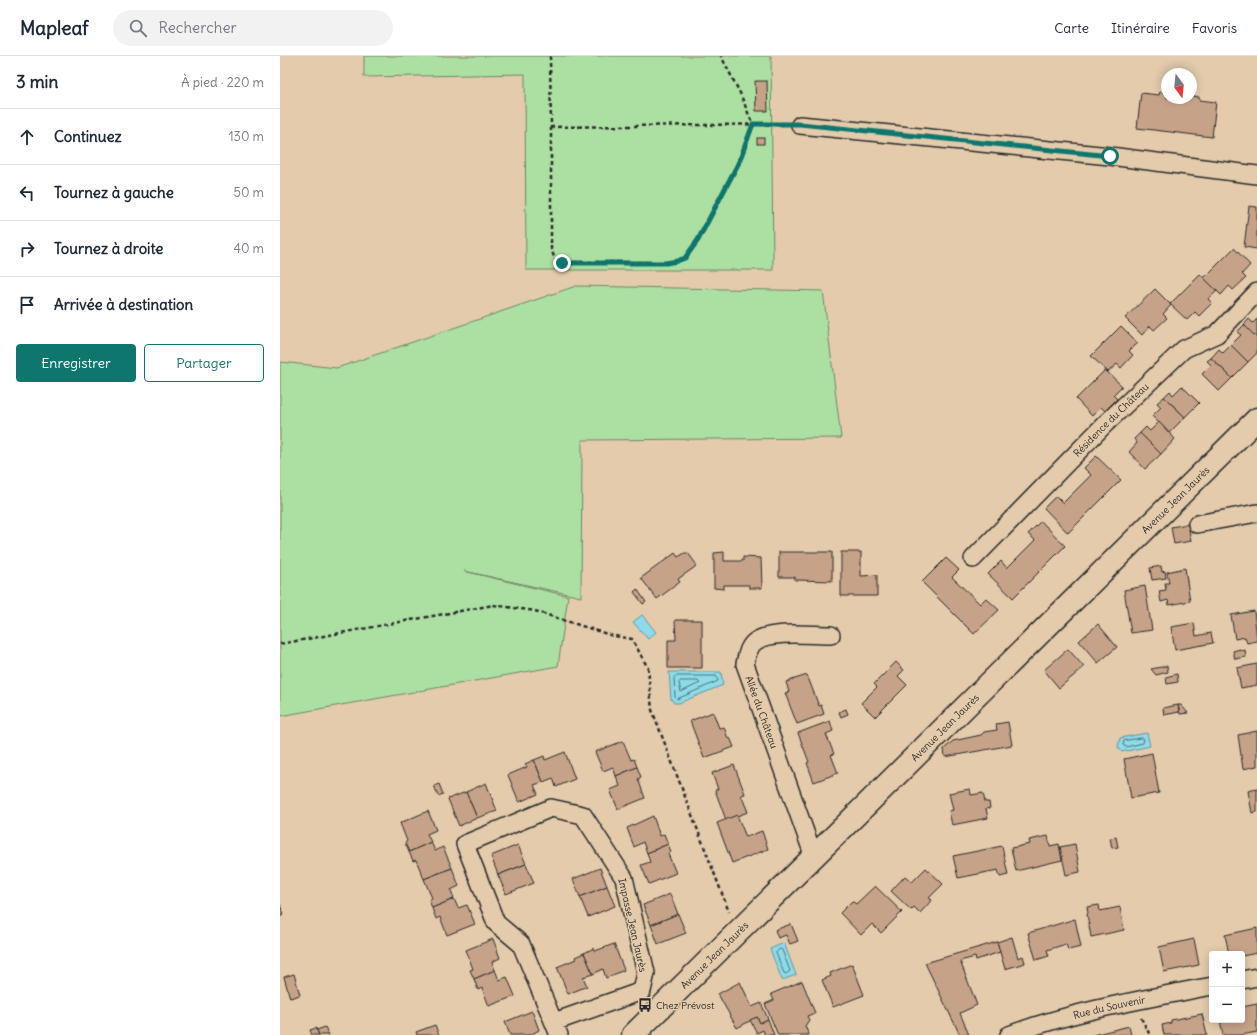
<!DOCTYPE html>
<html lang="fr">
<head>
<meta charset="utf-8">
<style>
  :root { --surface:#fff; --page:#f2f2f3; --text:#1f2937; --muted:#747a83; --line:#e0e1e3; --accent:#0f766e }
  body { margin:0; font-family:Delius,sans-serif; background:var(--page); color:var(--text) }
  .controls { position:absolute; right:12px; bottom:12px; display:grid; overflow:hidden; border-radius:4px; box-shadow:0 2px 10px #0003 }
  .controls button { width:36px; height:36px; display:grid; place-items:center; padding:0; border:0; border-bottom:1px solid var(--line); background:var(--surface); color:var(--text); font:20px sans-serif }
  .compass { position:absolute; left:881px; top:12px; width:36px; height:36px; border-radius:50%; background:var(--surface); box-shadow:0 2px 10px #0003; rotate:165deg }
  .stop { position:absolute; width:12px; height:12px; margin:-9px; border:3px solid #0f766e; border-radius:50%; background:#fff }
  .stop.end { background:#0f766e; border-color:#fff; box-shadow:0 1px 4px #0008 }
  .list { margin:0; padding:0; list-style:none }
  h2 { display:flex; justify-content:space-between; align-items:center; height:52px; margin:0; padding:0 16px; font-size:17px }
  h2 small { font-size:13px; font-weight:400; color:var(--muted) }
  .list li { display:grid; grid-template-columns:26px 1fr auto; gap:12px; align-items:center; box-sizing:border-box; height:56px; padding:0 16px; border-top:1px solid var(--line) }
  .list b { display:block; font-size:15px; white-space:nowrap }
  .list em { font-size:13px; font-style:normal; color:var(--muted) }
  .actions { display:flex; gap:8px; padding:12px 16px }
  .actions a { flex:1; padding:9px 0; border:1px solid var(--accent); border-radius:4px; text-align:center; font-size:14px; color:var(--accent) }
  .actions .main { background:var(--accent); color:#fff }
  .icon { flex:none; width:22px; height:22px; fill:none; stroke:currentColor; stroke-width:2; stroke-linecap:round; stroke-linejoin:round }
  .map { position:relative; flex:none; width:977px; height:979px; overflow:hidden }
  header { display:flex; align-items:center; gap:24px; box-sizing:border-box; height:56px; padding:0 20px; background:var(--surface); border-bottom:1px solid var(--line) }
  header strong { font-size:19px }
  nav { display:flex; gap:22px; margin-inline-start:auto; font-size:14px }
  .search { width:280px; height:36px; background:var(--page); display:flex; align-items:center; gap:10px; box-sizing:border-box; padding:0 14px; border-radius:22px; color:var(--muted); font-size:15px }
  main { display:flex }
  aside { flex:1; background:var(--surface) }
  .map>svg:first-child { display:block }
</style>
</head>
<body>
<header>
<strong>Mapleaf</strong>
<div class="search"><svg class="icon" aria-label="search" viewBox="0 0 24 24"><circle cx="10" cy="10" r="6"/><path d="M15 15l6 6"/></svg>Rechercher</div>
<nav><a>Carte</a><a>Itinéraire</a><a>Favoris</a></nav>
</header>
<main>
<aside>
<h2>3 min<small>À pied · 220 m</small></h2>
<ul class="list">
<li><svg class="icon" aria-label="ahead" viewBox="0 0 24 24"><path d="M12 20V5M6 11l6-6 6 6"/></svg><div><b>Continuez</b></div><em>130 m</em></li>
<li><svg class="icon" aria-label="left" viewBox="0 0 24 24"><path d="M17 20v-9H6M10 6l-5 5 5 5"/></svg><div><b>Tournez à gauche</b></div><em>50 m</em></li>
<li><svg class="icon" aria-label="right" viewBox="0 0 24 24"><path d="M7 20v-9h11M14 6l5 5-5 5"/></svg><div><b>Tournez à droite</b></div><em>40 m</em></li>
<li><svg class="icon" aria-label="arrive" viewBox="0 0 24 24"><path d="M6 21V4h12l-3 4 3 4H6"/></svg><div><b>Arrivée à destination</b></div></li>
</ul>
<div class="actions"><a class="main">Enregistrer</a><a>Partager</a></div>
</aside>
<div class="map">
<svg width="977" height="979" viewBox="0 0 977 979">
  <rect width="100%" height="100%" fill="#e3cbac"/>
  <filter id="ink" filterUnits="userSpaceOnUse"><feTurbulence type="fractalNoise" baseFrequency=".025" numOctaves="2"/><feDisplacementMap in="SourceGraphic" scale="8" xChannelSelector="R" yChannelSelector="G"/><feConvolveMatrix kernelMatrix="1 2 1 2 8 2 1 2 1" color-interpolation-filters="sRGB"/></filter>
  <g filter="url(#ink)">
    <g fill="#ace0a2" stroke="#6c8666">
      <polygon points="84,0 491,0 493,214 246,214 245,18 84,21"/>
      <polygon points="296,230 543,235 561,382 302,384 301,541 184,515 288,540 278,610 0,660 0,306 57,312"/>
    </g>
    <g fill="#8cdbea" stroke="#65959e">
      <polygon points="362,559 376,576 368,583 353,566"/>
      <polygon points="389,616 441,616 443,629 399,647 394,647 391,643"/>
      <polygon points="867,677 870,690 842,696 838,691 840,682"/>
      <polygon points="504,887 516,919 502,924 490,893"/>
    </g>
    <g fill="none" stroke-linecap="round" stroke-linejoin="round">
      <g stroke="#527177" stroke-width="1">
        <polygon points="396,620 436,620 438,625 397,643 395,641 394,622"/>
        <polygon points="401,625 418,625 420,627 401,636 399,627"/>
        <polygon points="862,682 864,683 863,687 846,691 843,689 844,685"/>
        <polygon points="500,893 502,894 510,915 506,918 504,917 496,897"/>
      </g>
    </g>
    <g fill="#c6a288" stroke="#2b2b2b">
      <polygon points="475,25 487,25 488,55 476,55"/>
      <polygon points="880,36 887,37 887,42 911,42 911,40 919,41 919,44 936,46 932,81 857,72 861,37 879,39"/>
      <rect x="477" y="82" width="7" height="6"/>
      <polygon points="969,150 977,151 977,193 964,191"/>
      <polygon points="954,192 970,209 962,218 966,222 953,234 949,230 941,239 924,222"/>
      <polygon points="920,218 937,235 928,243 932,247 919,260 915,256 907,264 890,248"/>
      <polygon points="875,233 891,249 883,258 887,262 874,274 870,270 862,279 845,262"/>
      <polygon points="969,263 973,267 977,263 977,282 964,269"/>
      <polygon points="964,269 977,282 977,297 968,306 951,289 961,279 957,276"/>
      <polygon points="841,270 858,287 849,295 853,299 841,312 837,308 828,316 811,300"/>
      <polygon points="951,289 968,306 952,322 931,302 939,293 943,297"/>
      <polygon points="931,302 952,322 939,335 922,318 931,309 927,305"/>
      <polygon points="825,314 842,330 833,339 837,343 825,355 821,351 812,360 796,343"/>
      <polygon points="902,330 919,347 905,361 884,341 890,335 893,339"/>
      <polygon points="884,341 905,361 889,377 872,360 881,351 877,347"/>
      <polygon points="879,366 895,383 881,398 860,377 866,371 870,375"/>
      <polygon points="860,377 881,398 865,413 849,396 857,387 854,383"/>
      <polygon points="816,400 841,424 788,477 764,452 776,440 783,447 811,419 804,412"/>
      <polygon points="761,465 785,490 733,542 708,518 721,505 727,512 755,484 748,478"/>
      <polygon points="908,468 911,485 894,488 891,471"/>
      <polygon points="444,496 444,505 463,505 463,501 481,502 482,532 469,532 469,529 444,529 444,533 434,532 434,497"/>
      <polygon points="499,496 552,496 552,525 515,524 515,521 499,521"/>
      <polygon points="561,496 581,496 581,520 597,519 597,540 561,540"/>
      <polygon points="395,497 398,501 405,497 408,497 416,508 415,511 398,523 400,526 377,543 361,522"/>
      <polygon points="666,502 679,514 672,521 700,548 706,542 719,554 694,578 642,526"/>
      <polygon points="881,510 882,516 885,515 886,522 872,524 870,512"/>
      <polygon points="905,512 910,545 889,549 888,544 881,546 879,535 886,534 885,527 889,527 887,516"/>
      <polygon points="865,530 872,574 851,577 844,534"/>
      <polygon points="357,533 366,546 363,548 354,536"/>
      <polygon points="974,555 977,585 967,587 965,581 955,583 951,559"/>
      <polygon points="395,564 422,564 422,612 388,612 388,584 396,584"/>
      <polygon points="914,567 916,580 931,577 933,587 895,594 891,571"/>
      <polygon points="818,568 837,591 818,607 799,585"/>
      <polygon points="788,593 804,611 779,632 764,614"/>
      <polygon points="960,593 960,595 965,594 966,601 955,603 953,595"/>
      <polygon points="616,606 624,614 618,620 627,629 595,661 581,647 597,631 594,628"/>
      <polygon points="977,608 977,629 961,632 957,612"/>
      <polygon points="887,610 888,616 876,619 871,613"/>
      <polygon points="897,618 898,626 887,628 886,621"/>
      <polygon points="527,619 539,650 541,649 544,658 517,668 505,637 509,636 506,626"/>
      <polygon points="898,649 901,649 908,657 900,658"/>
      <polygon points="898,649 899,656 884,659 883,652"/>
      <polygon points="566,653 568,658 561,661 559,656"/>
      <polygon points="433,656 439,672 444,671 448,683 450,682 454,691 424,702 410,665"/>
      <polygon points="550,665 553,675 546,678 554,698 551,699 558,717 534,726 527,707 529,706 518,677"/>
      <polygon points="728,666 732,689 665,701 664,693 673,685 701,679 704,676 717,674 716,668"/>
      <polygon points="977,675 977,710 963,713 958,679"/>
      <polygon points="343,685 351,704 354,703 357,711 336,720 333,711 323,715 315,696"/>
      <polygon points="285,696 295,723 276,731 273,722 263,726 254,704 264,700 265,704"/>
      <polygon points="872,697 879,737 851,742 844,703"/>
      <polygon points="254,704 263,726 254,729 258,738 239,746 228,719 247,711 245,708"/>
      <polygon points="454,709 465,738 461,739 468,756 446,764 435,734 438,733 432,717"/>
      <polygon points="357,711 361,721 358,723 365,742 338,753 330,734 340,730 336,720"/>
      <polygon points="206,727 217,755 197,762 186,736"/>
      <polygon points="159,728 163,738 158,740 154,730"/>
      <polygon points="690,733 691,739 703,737 705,746 709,746 710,752 706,753 708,762 672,769 669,755 673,754 669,737"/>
      <polygon points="977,733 977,756 972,757 968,735"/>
      <polygon points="186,736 197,762 179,770 168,743"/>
      <polygon points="148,755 156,774 147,778 151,786 129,796 125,787 127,785 120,767"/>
      <polygon points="457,759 466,781 482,775 488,793 452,807 437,767"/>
      <polygon points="373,760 380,780 384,778 388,788 367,797 363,786 354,791 347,772"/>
      <polygon points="768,780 770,790 779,788 782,804 736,815 731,792 750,788 749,784"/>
      <polygon points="836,781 838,791 832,792 830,782"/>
      <polygon points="151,786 155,795 163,791 172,812 144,823 136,804 133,805 129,796"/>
      <polygon points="388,788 391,796 388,798 396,817 369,828 361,809 370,806 367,797"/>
      <polygon points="795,788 800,816 786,819 780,791"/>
      <polygon points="238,789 246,808 218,819 211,800"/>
      <polygon points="722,790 728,819 720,821 718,814 678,822 673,800"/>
      <polygon points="246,808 254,827 226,838 218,819"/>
      <polygon points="172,812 179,830 171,834 174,843 152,852 149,844 152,842 144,823"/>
      <polygon points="320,812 327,830 300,841 293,823"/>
      <polygon points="646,812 663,828 649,842 652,844 640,857 634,851 631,854 611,835 625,820 632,826"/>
      <polygon points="327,830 335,850 308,861 300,841"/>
      <polygon points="595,830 622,856 601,877 592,868 581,879 560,857 572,845 576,848"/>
      <polygon points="390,838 398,858 371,869 363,849"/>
      <polygon points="174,843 178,852 187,849 195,868 167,879 160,861 156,863 152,852"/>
      <polygon points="0,848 3,859 0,861"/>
      <polygon points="819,849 820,855 840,851 844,874 811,881 807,858 808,857 807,851"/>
      <polygon points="398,858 406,877 378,888 371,869"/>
      <polygon points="795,863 801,891 788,894 786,888 767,894 769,900 756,904 748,877"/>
      <polygon points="511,868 518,885 510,888 506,879 498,882 495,874"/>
      <polygon points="977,872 977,897 962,900 962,898 949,898 945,879"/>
      <polygon points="732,881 738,902 743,900 745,907 725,913 717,886"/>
      <polygon points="213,883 220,902 212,906 215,914 194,923 190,914 193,913 186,894"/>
      <polygon points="914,883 919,909 884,916 879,891"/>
      <polygon points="717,886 720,896 696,904 695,901 680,905 697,949 680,957 689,979 680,979 645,907"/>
      <polygon points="334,888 344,914 326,922 323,913 313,918 304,897 314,892 315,895"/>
      <polygon points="304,897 313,918 303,921 307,930 288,938 277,911 296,903 295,901"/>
      <polygon points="572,908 584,939 553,951 542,924 551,920 550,917"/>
      <polygon points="215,914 219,924 227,921 235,940 209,950 202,932 198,934 194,923"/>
      <polygon points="14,918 20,939 10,942 4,921"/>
      <polygon points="522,925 535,957 527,960 529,964 525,970 529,979 498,979 485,948 494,944 491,938"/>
      <polygon points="460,926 472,951 481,947 488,963 480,967 477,961 457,972 438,938"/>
      <polygon points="977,948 977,976 961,979 943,979 940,964 962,964 962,951"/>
      <polygon points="252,955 259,974 250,979 230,979 225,966"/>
      <polygon points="922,958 927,979 884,979 882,969 891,967 891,964"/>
      <polygon points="477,961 480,967 488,963 494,979 485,979 483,974 477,977 470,964"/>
      <polygon points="155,969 159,979 137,979 136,976"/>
      <polygon points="849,970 851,979 813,979"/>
      <polygon points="45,971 49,979 39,979 37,974"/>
      <polygon points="36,972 39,979 32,979 30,974"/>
    </g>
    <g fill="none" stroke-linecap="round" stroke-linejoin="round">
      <defs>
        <g id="street">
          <polyline points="520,69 830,100 977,119"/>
          <polyline points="917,468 977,457"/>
          <path id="s1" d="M693 503 824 369 904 293 937 278 977 236"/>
          <path d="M534 801 465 608C467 600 468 590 476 585 493 574 530 579 551 579"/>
          <polyline points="962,924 977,921"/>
          <polyline points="274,966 362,935 366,917 344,822 303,759 271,752 185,788 216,867 241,888 279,979"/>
          <path id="s2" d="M729 979C793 955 865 943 932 930"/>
        </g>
        <g id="secondary">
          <path id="s3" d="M353 979 977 363"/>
        </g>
      </defs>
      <use href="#street" stroke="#2b2b2b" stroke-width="20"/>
      <use href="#secondary" stroke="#2b2b2b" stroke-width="25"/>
      <g stroke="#2b2b2b" stroke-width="2.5" stroke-dasharray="4 3" stroke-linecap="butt">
        <polyline points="270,0 271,71 503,68"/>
        <polyline points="271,71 271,193 276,206 386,207 397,205 405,202 418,184 459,106 473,69 460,37 441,0"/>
        <polyline points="0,588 213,549 255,555 330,579 352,583 368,612 372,654 449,856"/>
        <polyline points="861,962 870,979"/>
      </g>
      <use href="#street" stroke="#e3cbac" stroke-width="17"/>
      <use href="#secondary" stroke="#e3cbac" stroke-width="22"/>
    </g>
  </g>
  <g fill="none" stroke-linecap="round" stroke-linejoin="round" filter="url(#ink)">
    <polyline stroke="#0f766e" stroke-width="5" points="282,207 386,207 397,205 405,202 418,184 459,106 473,68 520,68 830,100"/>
  </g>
  <defs>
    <symbol id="bus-bare" viewBox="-9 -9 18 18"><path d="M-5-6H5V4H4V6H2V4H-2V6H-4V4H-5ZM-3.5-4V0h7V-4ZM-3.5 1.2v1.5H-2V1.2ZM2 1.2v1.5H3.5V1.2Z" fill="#2b2b2b" stroke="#e3cbac" stroke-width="2.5" paint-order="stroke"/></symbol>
  </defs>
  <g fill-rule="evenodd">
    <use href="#bus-bare" x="355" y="939" width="20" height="20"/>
  </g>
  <g text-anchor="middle" stroke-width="3" stroke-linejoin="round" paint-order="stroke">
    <g font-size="10" fill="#2b2b2b" stroke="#e3cbac">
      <text dy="4" stroke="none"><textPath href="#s1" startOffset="196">Résidence du Château</textPath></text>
      <text dy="4" stroke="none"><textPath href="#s3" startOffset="762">Avenue Jean Jaurès</textPath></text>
      <text transform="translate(482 656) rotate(70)" y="4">Allée du Château</text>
      <text dy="4" stroke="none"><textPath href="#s3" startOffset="438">Avenue Jean Jaurès</textPath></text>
      <text transform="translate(353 869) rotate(77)" y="4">Impasse Jean Jaurès</text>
      <text dy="4" stroke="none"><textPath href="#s3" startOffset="114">Avenue Jean Jaurès</textPath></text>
      <text dy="4" stroke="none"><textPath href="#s2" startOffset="104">Rue du Souvenir</textPath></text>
    </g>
    <g font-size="10" fill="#2b2b2b" stroke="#e3cbac" text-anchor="start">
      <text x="376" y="953">Chez Prévost</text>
    </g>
  </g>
</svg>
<div class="controls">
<button>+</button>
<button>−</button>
</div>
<svg class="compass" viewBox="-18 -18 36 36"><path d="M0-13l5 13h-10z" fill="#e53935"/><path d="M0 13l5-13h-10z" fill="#747a83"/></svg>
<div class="stop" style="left:830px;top:100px"></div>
<div class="stop end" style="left:282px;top:207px"></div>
</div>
</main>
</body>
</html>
